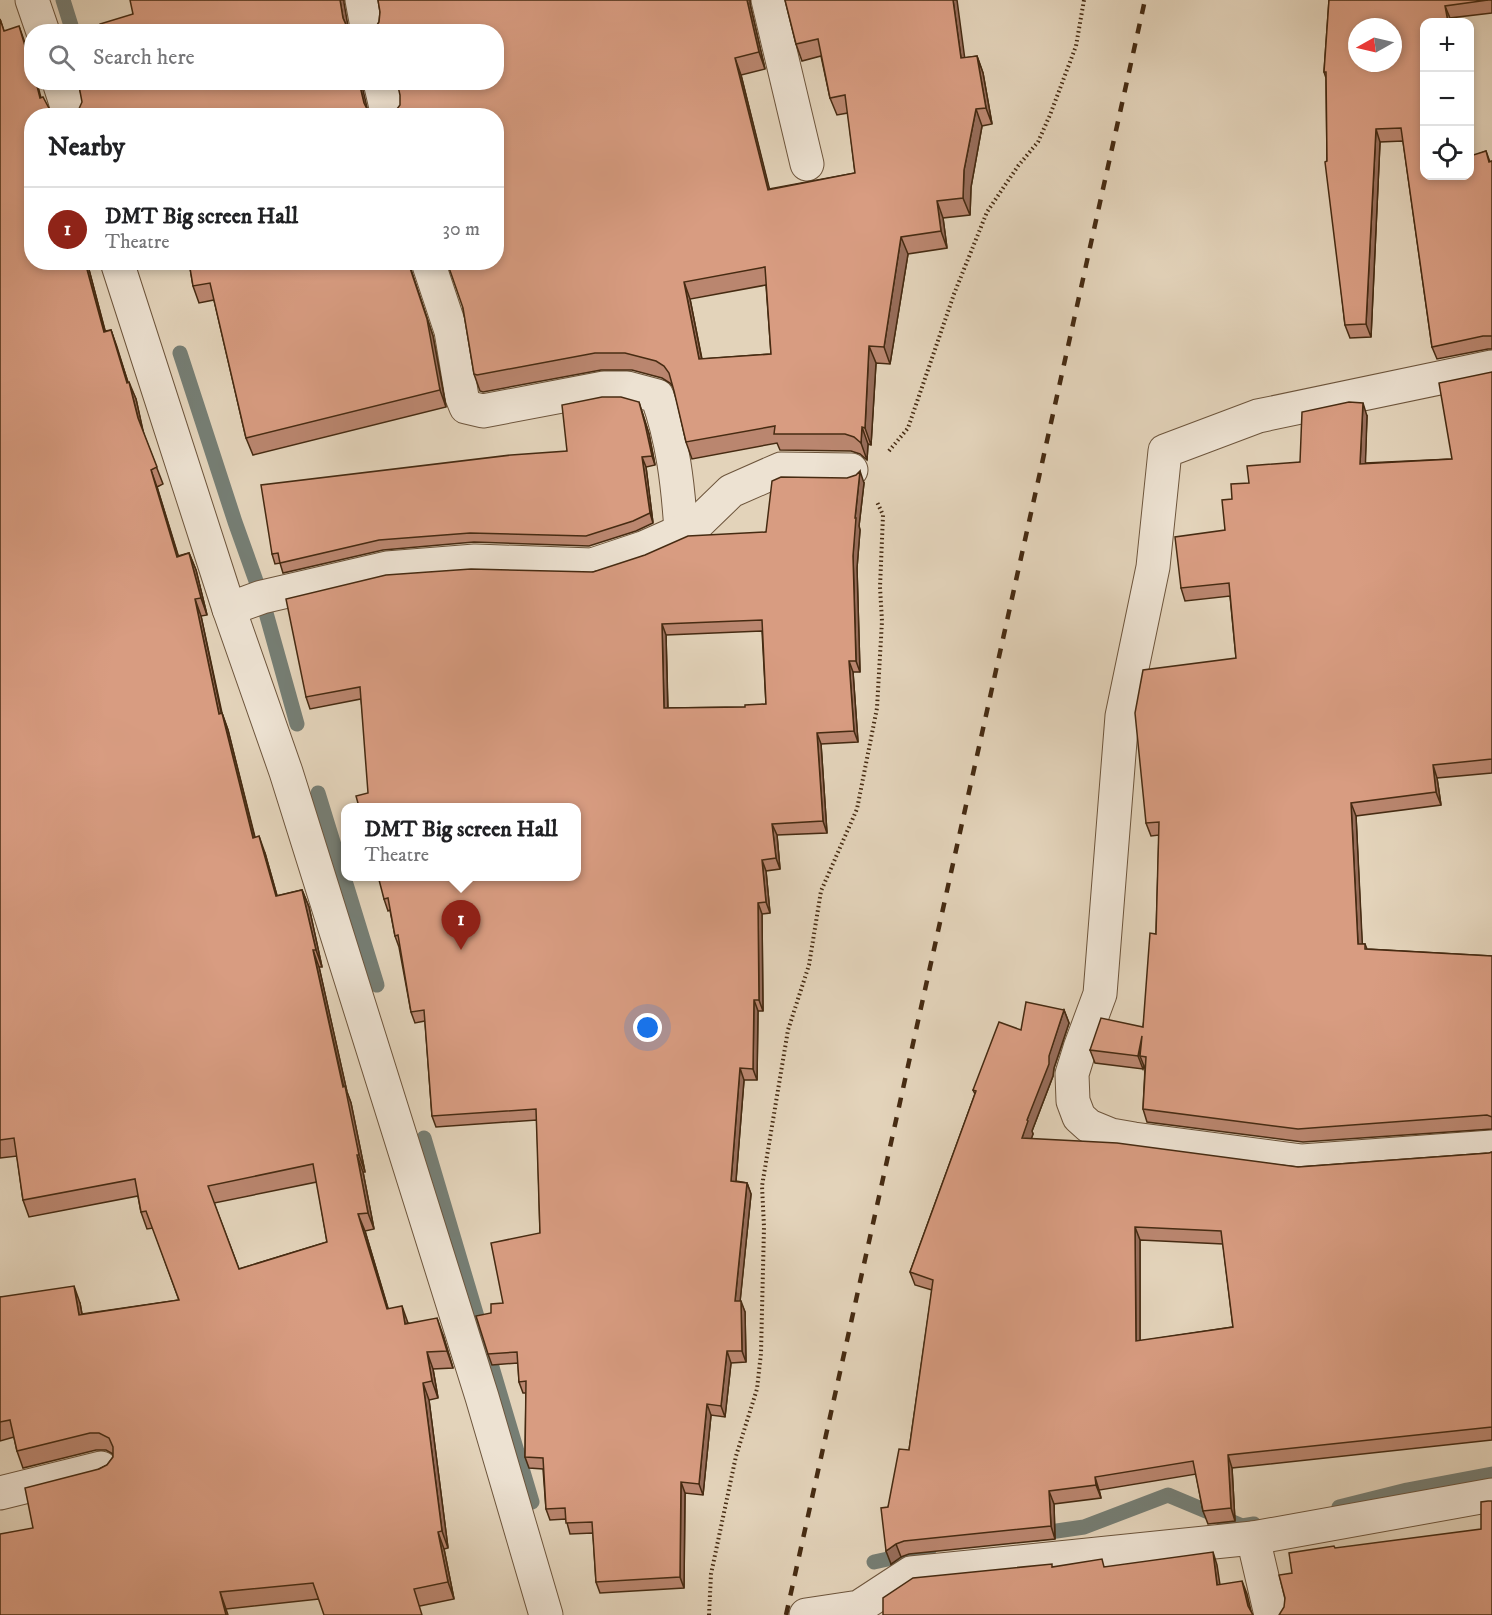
<!DOCTYPE html>
<html lang="en">
<head>
<meta charset="utf-8">
<style>
  :root { --surface:#fff; --page:#f6f6f6; --text:#202124; --muted:#757577; --line:#e0e0e0; --accent:#8f2418 }
  body { margin:0; font-family:"IM FELL DW Pica",serif; background:var(--page); color:var(--text) }
  .controls { position:absolute; right:18px; top:18px; display:grid; overflow:hidden; border-radius:12px; box-shadow:0 3px 9px #0003 }
  .controls button { width:54px; height:54px; display:grid; place-items:center; padding:0; border:0; border-bottom:2px solid var(--line); background:var(--surface); color:var(--text); font:30px sans-serif }
  .compass { position:absolute; left:1348px; top:18px; width:54px; height:54px; border-radius:50%; background:var(--surface); box-shadow:0 3px 9px #0003; rotate:262deg }
  .you { position:absolute; left:648px; top:1028px; width:21px; height:21px; margin:-15px; border:4px solid #fff; border-radius:50%; background:#1a73e8; box-shadow:0 0 0 9px #1a73e833 }
  .badge { display:grid; place-items:center; width:39px; height:39px; border-radius:50%; background:var(--accent); color:#fff; font-size:20px; font-weight:700 }
  .pin { position:absolute; translate:-50% -50px; filter:drop-shadow(0 2px 3px #0008) }
  .pin::after { content:''; position:absolute; top:32px; width:21px; height:18px; background:inherit; clip-path:polygon(0 0,100% 0,50% 100%) }
  .popup { position:absolute; left:341px; top:803px; width:240px; height:78px; box-sizing:border-box; display:grid; place-content:center; border-radius:12px; background:var(--surface); filter:drop-shadow(0 2px 4px #0005); font-size:20px; white-space:nowrap; color:var(--muted) }
  .popup b { font-size:22px; color:var(--text) }
  .popup::after { content:''; position:absolute; left:50%; top:100%; margin-left:-12px; border:12px solid transparent; border-top-color:var(--surface) }
  .list { margin:0; padding:0; list-style:none }
  h2 { display:flex; justify-content:space-between; align-items:center; height:78px; margin:0; padding:0 24px; font-size:26px }
  h2 small { font-size:20px; font-weight:400; color:var(--muted) }
  .list li { display:grid; grid-template-columns:39px 1fr auto; gap:18px; align-items:center; box-sizing:border-box; height:84px; padding:0 24px; border-top:2px solid var(--line) }
  .list b { display:block; font-size:22px; white-space:nowrap }
  .list p { margin:0; font-size:20px; white-space:nowrap; color:var(--muted) }
  .list em { font-size:20px; font-style:normal; color:var(--muted) }
  .icon { flex:none; width:33px; height:33px; fill:none; stroke:currentColor; stroke-width:2; stroke-linecap:round; stroke-linejoin:round }
  .map { position:relative; flex:none; width:1492px; height:1615px; overflow:hidden }
  .search { position:absolute; background:var(--surface); box-shadow:0 3px 9px #0003; left:24px; top:24px; width:480px; height:66px; display:flex; align-items:center; gap:15px; box-sizing:border-box; padding:0 21px; border-radius:24px; color:var(--muted); font-size:22px }
  .panel { position:absolute; background:var(--surface); box-shadow:0 3px 9px #0003; left:24px; top:108px; width:480px; height:162px; border-radius:24px }
  .map>svg:first-child { display:block }
</style>
</head>
<body>
<div class="map">
<svg width="1492" height="1615" viewBox="0 0 1492 1615">
  <rect width="100%" height="100%" fill="#e3d3ba"/>
  <filter id="stains"><feTurbulence type="fractalNoise" baseFrequency=".00333" numOctaves="4"/><feColorMatrix values="0 0 0 0 .2 0 0 0 0 .09 0 0 0 0 .02 0 0 0 .5 -.17"/></filter>
  <radialGradient id="worn" r=".72"><stop offset=".6" stop-color="#630" stop-opacity="0"/><stop offset="1" stop-color="#630" stop-opacity=".3"/></radialGradient>
  <g fill="none" stroke-linecap="round" stroke-linejoin="round">
    <g stroke="#767e74" stroke-width="15">
      <polyline points="63,0 73,32"/>
      <polyline points="180,353 235,522 261,595 297,724"/>
      <polyline points="318,793 377,985"/>
      <polyline points="424,1138 532,1502"/>
      <polyline points="1339,1507 1407,1490 1492,1474"/>
      <polyline points="1036,1534 1084,1527 1168,1495 1242,1526 1254,1524"/>
      <polyline points="874,1562 929,1550"/>
    </g>
    <defs>
      <g id="street">
        <polyline points="32,0 43,32"/>
        <polyline points="362,0 368,32"/>
        <polyline points="768,0 807,164"/>
        <polyline points="59,82 70,116"/>
        <polyline points="380,82 388,116"/>
        <polyline points="117,262 229,609 286,772 482,1397 546,1615"/>
        <path d="M428 262 451 331 462 397 466 407 483 411 604 388H627L657 396C673 440 678 485 681 531"/>
        <polyline points="1492,367 1258,416 1165,451 1153,567 1122,716 1100,994 1080,1048 1072,1074 1073,1101 1079,1117 1089,1126 1111,1135 1134,1139 1302,1161 1492,1147"/>
        <polyline points="229,609 262,597 387,568 475,561 592,565 643,548 697,524 731,491 781,469 851,470"/>
        <polyline points="0,1493 101,1468"/>
        <polyline points="1253,1538 1271,1615"/>
        <polyline points="806,1615 859,1607 911,1573 1253,1538 1492,1495"/>
      </g>
    </defs>
    <use href="#street" stroke="#6d553c" stroke-width="35"/>
    <g stroke="#462b12" stroke-width="4" stroke-dasharray="1.5 3" stroke-linecap="butt">
      <polyline points="889,451 908,428 954,294 987,212 1018,166 1038,142 1050,115 1076,46 1084,0"/>
      <polyline points="709,1615 711,1574 736,1456 757,1389 761,1353 764,1227 762,1186 788,1030 809,965 821,891 857,809 877,708 882,621 880,587 883,515 877,502"/>
    </g>
    <use href="#street" stroke="#ede2d2" stroke-width="33"/>
    <polyline stroke="#462b12" stroke-width="4.5" stroke-dasharray="10 10" stroke-linecap="butt" points="786,1615 1145,0"/>
  </g>
  <g fill="#ba866f" stroke="#462b12" stroke-width="1.5" fill-rule="evenodd">
    <path d="M378 0H750V4L765 69 741 75 769 189 855 173 848 113 837 115 830 98 821 56 802 61 796 44 785 0 965 58 977 56 983 73 992 124 982 126 971 187 970 215 943 218 947 248 908 254 890 364 876 363 871 445 868 444 867 460 860 454 851 451 780 450 777 443 692 459 686 442 674 388 670 383 662 378 632 370H601L483 392 480 391 474 374 463 308 496 82 374 30 379 22 380 12ZM766 285 771 354 702 359 690 299Z"/>
    <polygon points="1329,0 1492,0 1492,13 1450,18 1451,22 1425,22 1425,176 1486,151 1490,162 1492,161 1492,349 1488,349 1437,359 1432,347 1403,141 1380,142 1371,337 1350,338 1345,325 1327,161 1326,78 1324,72"/>
    <path d="M0 19 4 31 25 43 32 65V82H37L41 98 51 112 32 262H87L105 331 111 330 128 382 136 399 143 432 163 484 157 487 178 556 189 553 196 570 207 615 201 616 222 713 228 730 255 837 265 853 277 896 302 890 309 907 322 967H319L347 1092 351 1103 365 1172H363L374 1229 365 1231 388 1308 408 1323 443 1335 453 1368 433 1369 438 1398 429 1400 448 1548 444 1549 454 1599 420 1606 319 1599 226 1609 33 1528 99 1469 107 1465 113 1457V1454L106 1450H96L23 1468 17 1451 14 1437 0 1441V1297L80 1303 82 1314 179 1300 153 1228 147 1229 141 1212 138 1196 29 1217 23 1200 17 1156 0 1158ZM317 1182 327 1242 239 1269 214 1203Z"/>
    <polygon points="189,262 410,262 410,267 433,336 446,407 253,455 246,438 214,300 199,303 193,286"/>
    <polygon points="1492,372 1492,773 1437,778 1441,805 1356,816 1362,944 1365,944 1367,949 1492,956 1492,1129 1303,1142 1147,1122 1143,1109 1145,1069 1144,1066 1143,1069 1095,1063 1090,1050 1143,1027 1156,934 1159,835 1151,836 1146,823 1236,658 1230,596 1185,601 1181,588 1225,530 1232,499 1249,483 1300,462 1367,416 1365,463 1452,459"/>
    <polygon points="642,412 649,434 655,465 646,467 653,523 636,531 589,546 474,542 383,550 283,573 280,563 275,564 272,554 567,451"/>
    <path d="M864 483 859 526 860 530 857 568 860 672H853L858 742 821 744 827 833 777 835 780 869 766 871 770 913 762 914 763 1011H758L757 1080H744L736 1181 747 1183 751 1194 740 1301 745 1312 746 1362 731 1363 725 1417 711 1415 703 1495 685 1493 684 1588 600 1593 596 1582 593 1533 570 1534 566 1519 550 1520 546 1509 543 1469 529 1468 525 1457 526 1393H523L519 1382 518 1363 492 1365 488 1354 491 1313 503 1303 540 1233 537 1120 436 1127 432 1116 425 1021 415 1023 411 1012 399 947 395 936 390 910 388 911 384 899 361 699 310 709 306 697 593 572 766 532ZM762 631 766 704 745 707 668 708 666 635Z"/>
    <path d="M1064 1010 1069 1023 1054 1068 1053 1076 1032 1131 1033 1134 1031 1139 1298 1167 1489 1153 1492 1152V1440L1232 1468 1235 1521 1208 1524 1203 1511 1196 1474 1099 1490 1101 1498 1054 1504 1055 1539 909 1554 901 1557 891 1564 888 1507 909 1450 932 1290 915 1285 910 1272 975 1094 973 1090 1021 1030ZM1140 1240 1223 1244 1233 1327 1140 1341Z"/>
  </g>
  <g fill="#976d5a" stroke="#462b12" stroke-width="1.5">
    <polygon points="340,0 344,0 344,3 349,32 343,18"/>
    <polygon points="747,0 750,0 750,4 765,69 759,52"/>
    <polygon points="953,0 957,0 967,75 961,58"/>
    <polygon points="1445,6 1450,18 1451,22 1448,22"/>
    <polygon points="19,26 25,43 32,65 32,69"/>
    <polygon points="977,56 983,73 992,124 986,108"/>
    <polygon points="735,58 741,75 774,207 768,190"/>
    <polygon points="359,82 362,82 362,86 369,116 364,103"/>
    <polygon points="976,109 982,126 971,187 970,215 963,198 964,170"/>
    <polygon points="1376,129 1380,142 1371,337 1366,324"/>
    <polygon points="937,201 943,218 947,248 941,231"/>
    <polygon points="901,237 908,254 890,364 884,347"/>
    <polygon points="85,262 87,262 110,349 104,332"/>
    <polygon points="408,262 410,262 410,267 433,336 446,407 440,390"/>
    <polygon points="684,282 690,299 705,376 699,359"/>
    <polygon points="111,330 117,347 133,399 127,383"/>
    <polygon points="869,346 876,363 871,445 865,428"/>
    <polygon points="129,382 136,399 144,435 138,418"/>
    <polygon points="639,402 649,434 655,465 652,456"/>
    <polygon points="1363,403 1367,416 1365,477 1360,464"/>
    <polygon points="862,427 868,444 867,460 861,443"/>
    <polygon points="642,457 646,467 653,523 650,513"/>
    <polygon points="151,470 157,487 184,574 177,557"/>
    <polygon points="860,471 864,483 859,526 860,530 857,568 860,672 856,661 853,556 855,518"/>
    <polygon points="189,553 196,570 207,615 201,598"/>
    <polygon points="195,599 201,616 225,731 219,714"/>
    <polygon points="662,624 666,635 668,719 664,708"/>
    <polygon points="849,661 853,672 858,742 854,731"/>
    <polygon points="222,713 228,730 259,855 253,838"/>
    <polygon points="817,733 821,744 827,833 823,821"/>
    <polygon points="1433,765 1437,778 1441,805 1436,792"/>
    <polygon points="1351,803 1356,816 1363,957 1358,944"/>
    <polygon points="772,824 777,835 780,869 776,858"/>
    <polygon points="259,836 265,853 282,913 276,896"/>
    <polygon points="762,860 766,871 770,913 766,902"/>
    <polygon points="302,890 309,907 322,967 316,950"/>
    <polygon points="758,903 762,914 763,1011 759,1000"/>
    <polygon points="313,950 319,967 347,1092 351,1103 365,1172 359,1155"/>
    <polygon points="754,1000 758,1011 757,1080 753,1069"/>
    <polygon points="1064,1010 1069,1023 1054,1068 1053,1076 1032,1131 1033,1134 1027,1151 1022,1138 1027,1120"/>
    <polygon points="1142,1036 1140,1056 1144,1066 1143,1069 1138,1056"/>
    <polygon points="740,1068 744,1080 735,1192 731,1181"/>
    <polygon points="357,1155 363,1172 374,1229 368,1213"/>
    <polygon points="747,1183 751,1194 739,1312 735,1301"/>
    <polygon points="358,1214 365,1231 393,1326 387,1309"/>
    <polygon points="1135,1227 1140,1240 1140,1354 1136,1341"/>
    <polygon points="74,1286 80,1303 85,1332 79,1315"/>
    <polygon points="741,1301 745,1312 746,1362 742,1351"/>
    <polygon points="402,1306 408,1323 405,1324"/>
    <polygon points="437,1318 443,1335 453,1368 447,1351"/>
    <polygon points="727,1351 731,1363 725,1417 721,1406"/>
    <polygon points="427,1352 433,1369 438,1398 432,1381"/>
    <polygon points="423,1383 429,1400 448,1548 442,1531"/>
    <polygon points="707,1404 711,1415 703,1495 699,1484"/>
    <polygon points="1228,1455 1232,1468 1235,1521 1231,1508"/>
    <polygon points="1095,1477 1099,1490 1101,1498 1096,1485"/>
    <polygon points="681,1482 685,1493 684,1588 680,1577"/>
    <polygon points="1049,1491 1054,1504 1055,1539 1051,1526"/>
    <polygon points="438,1532 444,1549 454,1599 448,1582"/>
    <polygon points="896,1544 901,1557 891,1564 886,1551"/>
    <polygon points="1213,1552 1217,1565 1222,1598 1217,1585"/>
    <polygon points="1242,1581 1247,1594 1252,1615 1248,1606"/>
    <polygon points="220,1592 226,1609 228,1615 226,1615"/>
  </g>
  <g fill="#d89c81" stroke="#462b12" stroke-width="1.5" fill-rule="evenodd">
    <polygon points="130,0 340,0 343,18 347,27 354,32 102,32 100,24 133,14"/>
    <path d="M378 0H747L759 52 735 58 768 190 855 173 845 95 830 98 818 39 796 44 785 0H953L961 58 977 56 986 108 976 109 964 170 963 198 937 201 941 231 901 237 884 347 869 346 865 428 862 427 861 443 854 437 845 434H774L775 426 686 442 674 391 669 373 664 366 656 361 625 353H595L477 375 474 374 463 308 447 262H496V116H389L394 113 400 105V95L397 82H496V32H369L374 30 379 22 380 12ZM765 267 771 354 699 359 684 282Z"/>
    <path d="M1329 0H1488L1445 6 1448 22H1425V176H1470V156L1486 151 1489 162 1492 161V336H1483L1432 347 1401 128 1376 129 1366 324 1345 325 1325 162 1327 161 1326 72H1324ZM1357 27H1393V63H1357Z"/>
    <path d="M0 19 4 31 19 26 32 69V82H36L40 98 43 97 51 112 57 116H32V262H85L104 332 111 330 127 383 129 382 138 418 157 467 151 470 177 557 189 553 201 598 195 599 219 714 222 713 253 838 259 836 276 896 302 890 316 950H313L343 1087 345 1086 359 1155H357L368 1213 358 1214 387 1309 402 1306 405 1324 437 1318 447 1351 427 1352 432 1381 423 1383 442 1531 438 1532 448 1582 414 1589 422 1615H324L313 1583 220 1592 226 1615H0V1534L33 1528 25 1488 99 1469 107 1465 113 1457V1447L109 1438 99 1433H90L17 1451 10 1420 0 1422V1297L74 1286 79 1315 179 1300 146 1211 141 1212 135 1179 23 1200 14 1138 0 1140ZM313 1164 327 1242 239 1269 208 1186Z"/>
    <polygon points="93,82 359,82 364,103 368,111 374,116 72,116 78,111 82,102 79,86"/>
    <polygon points="189,262 408,262 427,319 440,390 246,438 210,283 193,286"/>
    <polygon points="1492,372 1492,759 1433,765 1436,792 1351,803 1358,944 1365,944 1365,949 1492,956 1492,1117 1487,1115 1298,1129 1143,1109 1146,1057 1140,1056 1142,1036 1138,1056 1090,1050 1101,1018 1143,1027 1150,933 1156,934 1159,822 1146,823 1135,713 1143,670 1236,658 1229,583 1181,588 1175,537 1225,530 1222,500 1232,499 1231,484 1249,483 1247,466 1300,462 1302,412 1349,402 1363,403 1360,464 1452,459 1439,383"/>
    <polygon points="602,397 621,397 639,402 645,424 652,456 642,457 650,513 633,521 586,536 470,533 379,540 280,563 278,553 272,554 261,485 511,455 567,451 562,405"/>
    <path d="M860 471 855 518H856L853 556 856 661H849L854 731 817 733 823 821 772 824 776 858 762 860 766 902 758 903 759 1000H754L753 1069 740 1068 731 1181 747 1183 735 1301H741L742 1351H727L721 1406 707 1404 699 1484 681 1482 680 1577 596 1582 592 1522 566 1523 565 1508 546 1509 543 1458 525 1457 526 1381 519 1382 517 1352 488 1354 476 1316 491 1313V1304L503 1303 491 1243 540 1233 536 1109 432 1116 424 1010 411 1012 398 935 395 936 388 898 384 899 378 876H576V807H359L356 796 368 793 360 687 306 697 286 599 386 575 471 569 593 572 645 555 688 536 766 532 772 481 781 477 847 478 856 475ZM762 620 766 704 745 705V707L664 708 662 624Z"/>
    <path d="M1026 1002 1064 1010 1049 1056V1064L1027 1120 1028 1121 1022 1138 1117 1143 1298 1167 1489 1153 1492 1152V1427L1228 1455 1231 1508 1203 1511 1193 1461 1095 1477 1096 1485 1049 1491 1051 1526 904 1541 896 1544 886 1551 881 1508 888 1507 899 1449 909 1450 933 1280 910 1272 976 1091 973 1090 999 1022 1021 1030ZM1135 1227 1221 1231 1233 1327 1136 1341Z"/>
    <polygon points="1488,1501 1492,1501 1492,1615 1279,1615 1284,1607 1285,1598 1279,1575 1292,1573 1289,1553 1334,1546 1335,1548 1481,1529 1481,1502"/>
    <polygon points="1213,1552 1217,1585 1242,1581 1248,1606 1253,1615 883,1615 883,1598 913,1578 1052,1564 1052,1567 1102,1559 1104,1567"/>
  </g>
  <rect width="100%" height="100%" filter="url(#stains)"/>
  <rect width="100%" height="100%" fill="url(#worn)"/>
</svg>
<div class="controls">
<button>+</button>
<button>−</button>
<button><svg class="icon" aria-label="locate" viewBox="0 0 24 24"><circle cx="12" cy="12" r="6"/><path d="M12 2v4M12 18v4M2 12h4M18 12h4"/></svg></button>
</div>
<svg class="compass" viewBox="-18 -18 36 36"><path d="M0-13l5 13h-10z" fill="#e53935"/><path d="M0 13l5-13h-10z" fill="#757577"/></svg>
<div class="you"></div>
<div class="pin badge" style="left:461px;top:950px">1</div>
<div class="popup"><b>DMT Big screen Hall</b>Theatre</div>
<div class="search"><svg class="icon" aria-label="search" viewBox="0 0 24 24"><circle cx="10" cy="10" r="6"/><path d="M15 15l6 6"/></svg>Search here</div>
<section class="panel">
<h2>Nearby<small></small></h2>
<ul class="list">
<li><span class="badge">1</span><div><b>DMT Big screen Hall</b><p>Theatre</p></div><em>30 m</em></li>
</ul>
</section>
</div>
</body>
</html>
